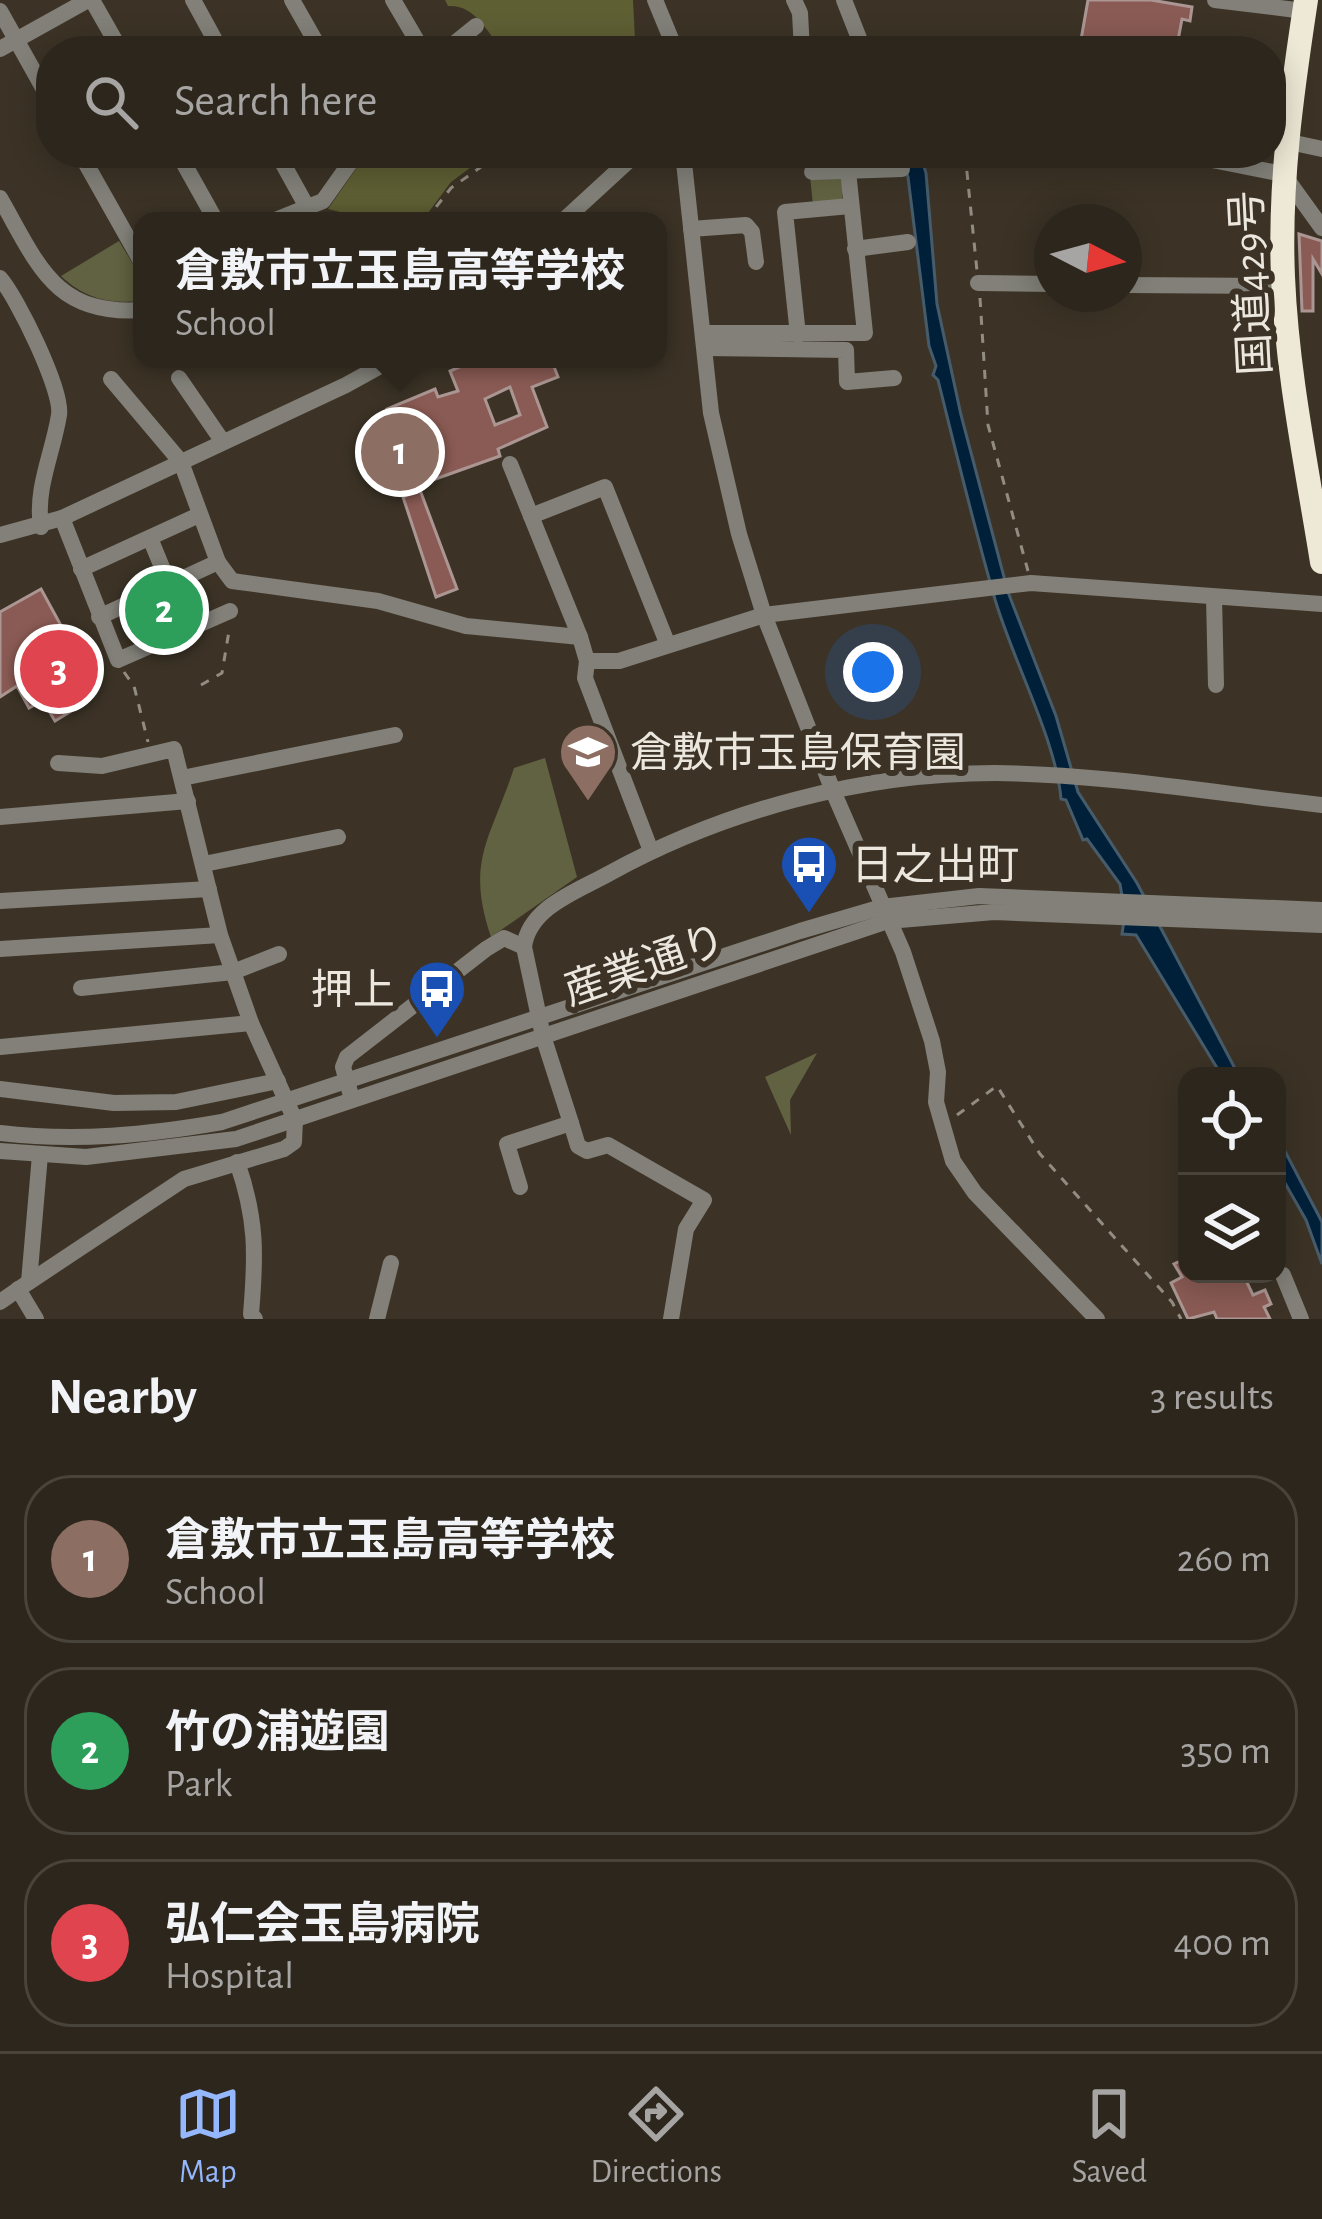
<!DOCTYPE html>
<html lang="en">
<head>
<meta charset="utf-8">
<style>
  :root { --surface:#2d261c; --page:#352e25; --text:#f1f3f6; --muted:#a7a5a3; --line:#48433b; --accent:#94b7fd }
  body { margin:0; font-family:"Alegreya Sans","Noto Sans JP",sans-serif; background:var(--page); color:var(--text) }
  .controls { position:absolute; right:36px; bottom:36px; display:grid; overflow:hidden; border-radius:24px; box-shadow:0 6px 30px #0003 }
  .controls button { width:108px; height:108px; display:grid; place-items:center; padding:0; border:0; border-bottom:3px solid var(--line); background:var(--surface); color:var(--text); font:60px sans-serif }
  .compass { position:absolute; left:1034px; top:204px; width:108px; height:108px; border-radius:50%; background:var(--surface); box-shadow:0 6px 30px #0003; rotate:96deg }
  .you { position:absolute; left:873px; top:672px; width:42px; height:42px; margin:-30px; border:9px solid #fff; border-radius:50%; background:#1a73e8; box-shadow:0 0 0 18px #1a73e833 }
  .badge { display:grid; place-items:center; width:78px; height:78px; border-radius:50%; background:var(--accent); color:#fff; font-size:39px; font-weight:700 }
  .pin { position:absolute; translate:-50% -50%; border:6px solid #fff; box-shadow:0 3px 12px #0006 }
  .popup { position:absolute; left:133px; top:212px; width:534px; height:156px; box-sizing:border-box; display:grid; place-content:center; border-radius:24px; background:var(--surface); filter:drop-shadow(0 3px 9px #0005); font-size:39px; white-space:nowrap; color:var(--muted) }
  .popup b { font-size:45px; color:var(--text) }
  .popup::after { content:''; position:absolute; left:50%; top:100%; margin-left:-24px; border:24px solid transparent; border-top-color:var(--surface) }
  .list { margin:0; padding:0; list-style:none }
  h2 { display:flex; justify-content:space-between; align-items:center; height:156px; margin:0; padding:0 48px; font-size:51px }
  h2 small { font-size:39px; font-weight:400; color:var(--muted) }
  .list li { display:grid; grid-template-columns:78px 1fr auto; gap:36px; align-items:center; box-sizing:border-box; height:168px; margin:0 24px 24px; padding:0 24px; border:3px solid var(--line); border-radius:48px }
  .list b { display:block; font-size:45px; white-space:nowrap }
  .list p { margin:0; font-size:39px; white-space:nowrap; color:var(--muted) }
  .list em { font-size:39px; font-style:normal; color:var(--muted) }
  .icon { flex:none; width:66px; height:66px; fill:none; stroke:currentColor; stroke-width:2; stroke-linecap:round; stroke-linejoin:round }
  .map { position:relative; flex:none; width:1322px; height:1319px; overflow:hidden }
  .search { position:absolute; background:var(--surface); box-shadow:0 6px 30px #0003; left:36px; right:36px; top:36px; height:132px; display:flex; align-items:center; gap:30px; box-sizing:border-box; padding:0 42px; border-radius:48px; color:var(--muted); font-size:45px }
  .sheet { height:732px; background:var(--surface) }
  nav { display:flex; justify-content:space-around; align-items:center; box-sizing:border-box; height:168px; border-top:3px solid var(--line); background:var(--surface); font-size:33px; color:var(--muted) }
  nav a { display:grid; justify-items:center; gap:6px }
  nav .on { color:var(--accent) }
  .map>svg:first-child { display:block }
</style>
</head>
<body>
<div class="map">
<svg width="1322" height="1319" viewBox="0 0 1322 1319">
  <rect width="100%" height="100%" fill="#3c3326"/>
  <g fill="#616241">
    <polygon points="810,176 838,176 843,180 842,199 813,205"/>
    <path d="M119 241 142 279V301C110 304 85 299 61 276Z"/>
    <path d="M545 758 577 877 491 937C465 860 491 839 514 768Z"/>
    <polygon points="817,1053 790,1100 791,1135 765,1077"/>
  </g>
  <g fill="#5e5f33">
    <path d="M445 0H633L635 40 620 51H503C487 32 475 4 448 6Z"/>
    <polygon points="367,153 490,153 451,182 422,221 377,221 328,209"/>
  </g>
  <g fill="#00203a" stroke="#475c6b" stroke-width="3">
    <path d="M901 153H920L926 173 937 304 961 415 1008 592 1056 716 1078 792 1137 883 1239 1076H1222L1136 935 1122 934 1125 914 1120 884 1087 839 1083 840 1066 800 1061 799C1056 739 1011 657 994 596 973 523 956 452 938 380L933 375 936 366 929 346 908 177Z"/>
    <polygon points="1277,1136 1322,1222 1322,1264 1306,1220 1277,1169"/>
  </g>
  <g fill="#8a5b54" stroke="#ab9693" stroke-width="3" fill-rule="evenodd">
    <polygon points="1088,0 1151,0 1192,7 1190,21 1182,19 1176,51 1079,51"/>
    <polygon points="1248,197 1248,221 1231,221 1230,198"/>
    <polygon points="1299,234 1322,241 1322,274 1313,259 1313,311 1302,311"/>
    <path d="M461 359H551L558 377 532 387 547 427 498 449 500 456 413 487 385 418 390 416 387 409 435 389 438 397 458 391 450 371 464 365ZM510 387 520 415 495 425 485 399Z"/>
    <polygon points="420,490 457,589 436,597 403,497"/>
    <polygon points="41,589 88,675 66,688 78,707 55,721 43,701 29,708 17,686 0,697 0,612"/>
    <polygon points="1187,1258 1187,1274 1243,1274 1253,1295 1265,1290 1271,1304 1264,1307 1270,1319 1217,1319 1214,1312 1188,1319 1171,1283 1182,1277 1174,1264"/>
  </g>
  <g fill="none" stroke-linecap="round" stroke-linejoin="round">
    <g stroke="#938c81" stroke-width="3" stroke-dasharray="9 9" stroke-linecap="butt">
      <polyline points="965,153 977,271"/>
      <polyline points="425,221 451,188 501,153"/>
      <polyline points="980,298 988,425 1028,571"/>
      <polyline points="124,672 134,686 148,742"/>
      <polyline points="201,685 222,673 229,631"/>
      <polyline points="957,1115 997,1086 1040,1154 1172,1302 1181,1319"/>
    </g>
    <g stroke="#828079" stroke-width="16">
      <polyline points="92,0 121,51"/>
      <polyline points="193,0 221,51"/>
      <polyline points="292,0 321,51"/>
      <polyline points="393,0 423,51"/>
      <polyline points="655,0 676,51"/>
      <polyline points="794,0 800,13 802,51"/>
      <polyline points="844,0 864,51"/>
      <polyline points="1215,0 1304,11"/>
      <polyline points="0,11 51,102"/>
      <polyline points="675,48 741,51"/>
      <polyline points="0,49 88,0"/>
      <polyline points="445,51 476,26"/>
      <polyline points="1271,138 1322,149"/>
      <polyline points="80,153 142,263"/>
      <polyline points="178,153 216,221"/>
      <polyline points="277,153 307,207"/>
      <polyline points="683,153 711,413 739,534 764,615 833,791 903,952 932,1041 938,1072 936,1102 953,1161 975,1193 1097,1319"/>
      <polyline points="1177,153 1283,174 1322,228"/>
      <polyline points="812,172 902,169"/>
      <path d="M0 198C38 264 54 316 142 310"/>
      <polyline points="273,221 323,201 357,153"/>
      <polyline points="563,221 637,153"/>
      <polyline points="691,229 746,225 752,232 756,262"/>
      <polyline points="855,249 908,242"/>
      <path d="M0 278C17 297 63 391 59 415 53 453 35 488 41 527"/>
      <polyline points="978,283 1052,284"/>
      <polyline points="1124,285 1284,286"/>
      <polyline points="703,333 865,333 848,171"/>
      <polyline points="798,335 785,212 850,206"/>
      <polyline points="705,348 846,350 847,382 894,378"/>
      <polyline points="179,378 223,442"/>
      <polyline points="111,379 181,462 218,562 232,581 378,601 466,626 580,637 587,661 585,678 651,851"/>
      <polyline points="510,464 580,637"/>
      <polyline points="531,516 605,487 668,645"/>
      <polyline points="62,518 118,660 230,611"/>
      <polyline points="0,535 62,518 346,385 393,359"/>
      <polyline points="150,538 187,628"/>
      <polyline points="81,569 199,515"/>
      <polyline points="1214,597 1216,685"/>
      <polyline points="99,617 218,562"/>
      <polyline points="587,661 619,661 764,615 1031,583 1322,604"/>
      <polyline points="182,778 395,735"/>
      <polyline points="0,817 188,801"/>
      <polyline points="204,864 338,837"/>
      <polyline points="0,901 209,889"/>
      <polyline points="0,949 220,935"/>
      <polyline points="81,988 233,972 279,954"/>
      <polyline points="0,1047 251,1023"/>
      <polyline points="0,1089 114,1103 176,1102 278,1081"/>
      <polyline points="350,1092 343,1067 347,1057 486,949 504,938 524,947"/>
      <polyline points="571,1123 578,1146 587,1151 608,1145 704,1200 686,1229 671,1319"/>
      <path d="M0 1133C76 1142 148 1135 222 1122L800 931 882 907 979 896 1322 910"/>
      <polyline points="0,1151 86,1157 236,1139 888,921 994,912 1322,925"/>
      <path d="M237 1162C257 1219 256 1255 251 1314L255 1319"/>
      <path d="M520 1187 507 1144 571 1123 543 1036 524 947C529 907 578 891 610 873 725 810 863 773 995 773 1103 774 1214 793 1322 805"/>
      <polyline points="1283,1275 1301,1319"/>
      <polyline points="29,1282 184,1179 284,1149 294,1142 295,1120 251,1023 220,935 174,749 102,766 58,763"/>
      <polyline points="18,1289 36,1319"/>
      <polyline points="0,1302 29,1282 40,1155"/>
      <polyline points="377,1319 391,1263"/>
    </g>
    <path stroke="#eee9d6" stroke-width="24" d="M1306 0C1292 92 1279 183 1283 277 1287 373 1307 468 1322 562"/>
  </g>
  <defs>
    <symbol id="school-pin" viewBox="-11 -11 22 30"><path d="M0 17L-7.5 6A9.5 9.5 0 1 1 7.5 6Z" fill="#8d6e63" stroke="#3c3326"/><path d="M0-5L7-2L0 1L-7-2ZM-4 1L0 2.5L4 1V4Q0 6-4 4Z" fill="#fff"/></symbol>
    <symbol id="bus-pin" viewBox="-11 -11 22 30"><path d="M0 17L-7.5 6A9.5 9.5 0 1 1 7.5 6Z" fill="#1a4fb4" stroke="#3c3326"/><path d="M-5-6H5V4H4V6H2V4H-2V6H-4V4H-5ZM-3.5-4V0h7V-4ZM-3.5 1.2v1.5H-2V1.2ZM2 1.2v1.5H3.5V1.2Z" fill="#fff"/></symbol>
  </defs>
  <g fill-rule="evenodd">
    <use href="#school-pin" x="555" y="719" width="66" height="90"/>
    <use href="#bus-pin" x="776" y="831" width="66" height="90"/>
    <use href="#bus-pin" x="404" y="956" width="66" height="90"/>
  </g>
  <g text-anchor="middle" stroke-width="12" stroke-linejoin="round" paint-order="stroke">
    <g font-size="42" fill="#ece7de" stroke="#3c3326">
      <text transform="translate(1250 283) rotate(-93)" y="15">国道429号</text>
      <text transform="translate(644 964) rotate(-19)" y="15">産業通り</text>
    </g>
    <g font-size="42" fill="#ece7de" stroke="#3c3326" text-anchor="start">
      <text x="630" y="767">倉敷市玉島保育園</text>
      <text x="851" y="879">日之出町</text>
      <text x="395" y="1004" text-anchor="end">押上</text>
    </g>
  </g>
</svg>
<div class="controls">
<button><svg class="icon" aria-label="locate" viewBox="0 0 24 24"><circle cx="12" cy="12" r="6"/><path d="M12 2v4M12 18v4M2 12h4M18 12h4"/></svg></button>
<button><svg class="icon" aria-label="layers" viewBox="0 0 24 24"><path d="M12 4l9 5-9 5-9-5zM3 14l9 5 9-5"/></svg></button>
</div>
<svg class="compass" viewBox="-18 -18 36 36"><path d="M0-13l5 13h-10z" fill="#e53935"/><path d="M0 13l5-13h-10z" fill="#a7a5a3"/></svg>
<div class="you"></div>
<div class="pin badge" style="left:400px;top:452px;background:#8d6e63">1</div>
<div class="popup"><b>倉敷市立玉島高等学校</b>School</div>
<div class="pin badge" style="left:164px;top:610px;background:#2e9e5b">2</div>
<div class="pin badge" style="left:59px;top:669px;background:#e0444e">3</div>
<div class="search"><svg class="icon" aria-label="search" viewBox="0 0 24 24"><circle cx="10" cy="10" r="6"/><path d="M15 15l6 6"/></svg>Search here</div>
</div>
<section class="sheet">
<h2>Nearby<small>3 results</small></h2>
<ul class="list">
<li><span class="badge" style="background:#8d6e63">1</span><div><b>倉敷市立玉島高等学校</b><p>School</p></div><em>260 m</em></li>
<li><span class="badge" style="background:#2e9e5b">2</span><div><b>竹の浦遊園</b><p>Park</p></div><em>350 m</em></li>
<li><span class="badge" style="background:#e0444e">3</span><div><b>弘仁会玉島病院</b><p>Hospital</p></div><em>400 m</em></li>
</ul>
</section>
<nav>
<a class="on"><svg class="icon" aria-label="map" viewBox="0 0 24 24"><path d="M3 6l6-2 6 2 6-2v14l-6 2-6-2-6 2zM9 4v14M15 6v14"/></svg>Map</a>
<a><svg class="icon" aria-label="directions" viewBox="0 0 24 24"><path d="M12 3l9 9-9 9-9-9zM9 14v-3h6M13 9l2 2-2 2"/></svg>Directions</a>
<a><svg class="icon" aria-label="saved" viewBox="0 0 24 24"><path d="M7 4h10v16l-5-4-5 4z"/></svg>Saved</a>
</nav>
</body>
</html>
